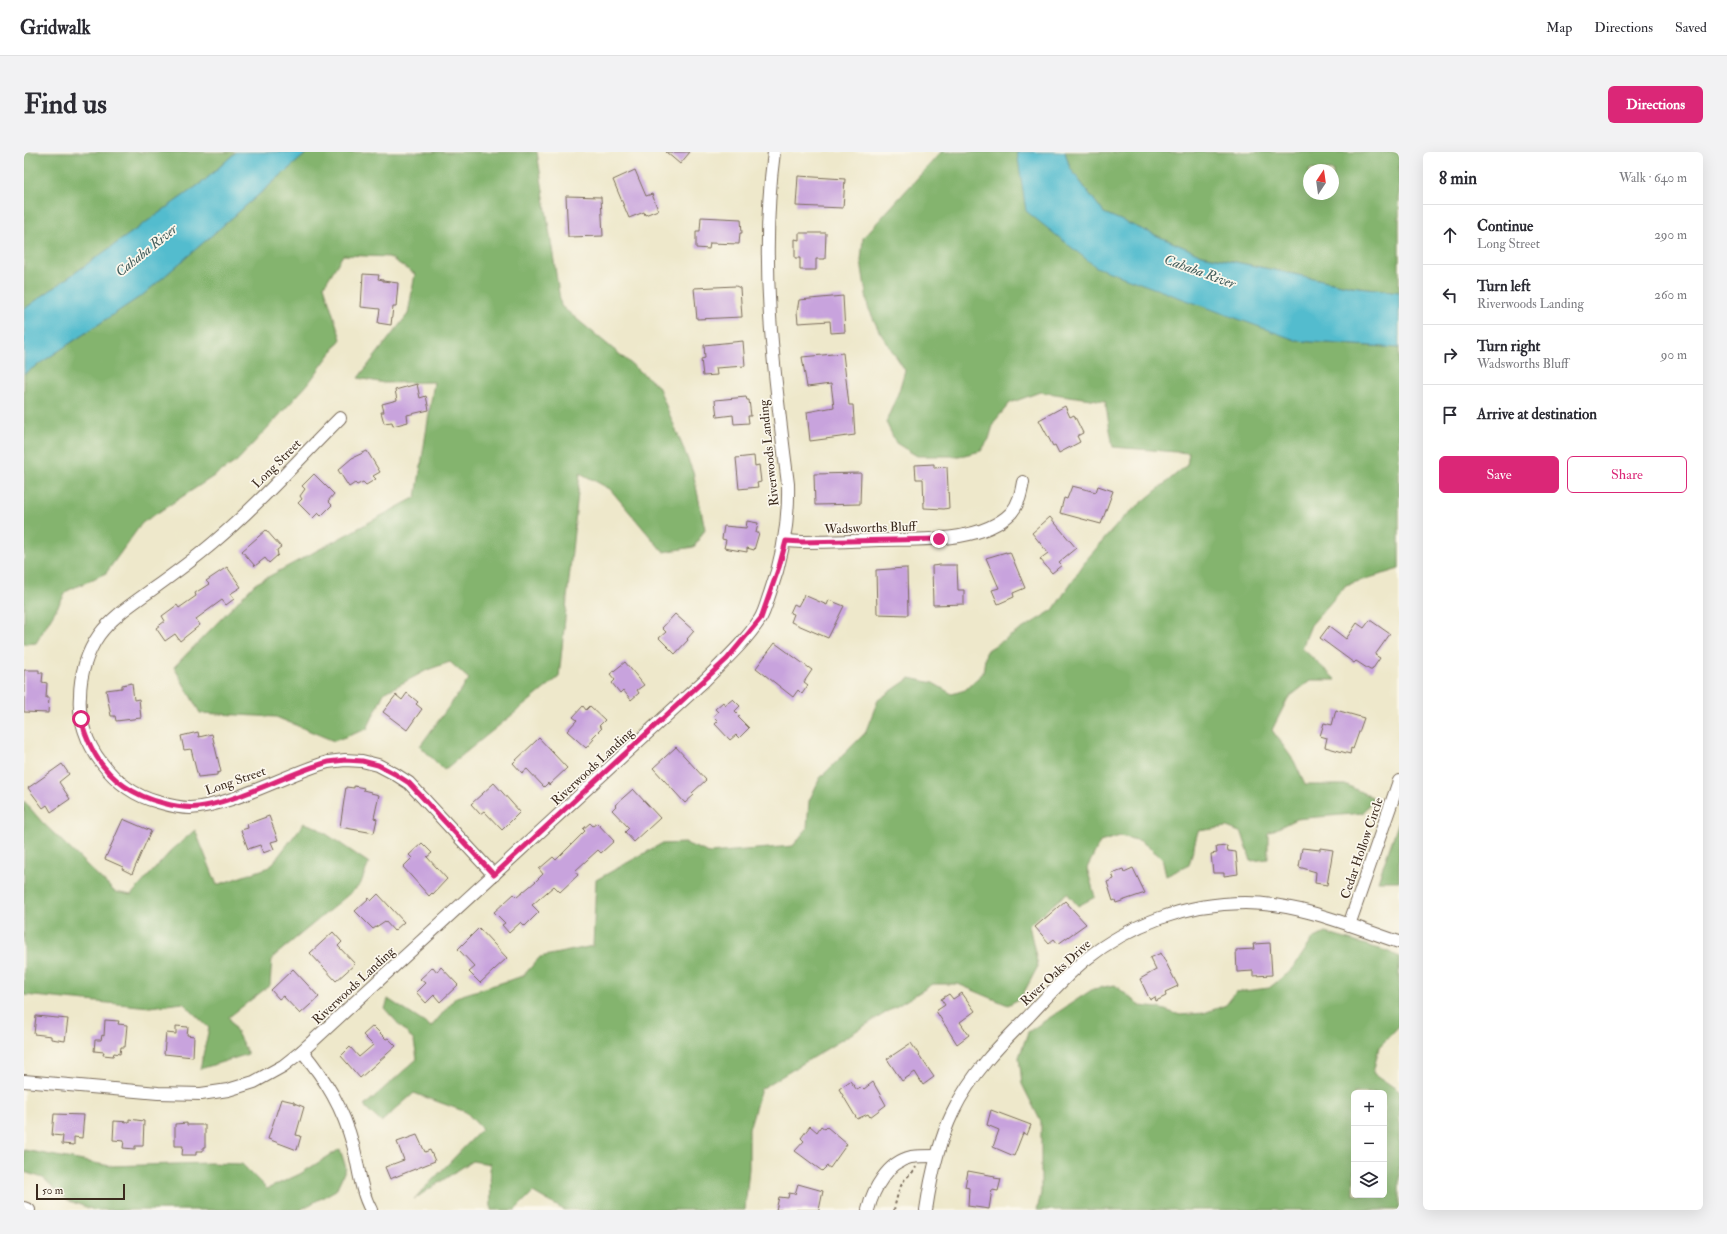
<!DOCTYPE html>
<html lang="en">
<head>
<meta charset="utf-8">
<style>
  :root { --surface:#fff; --page:#f2f2f3; --text:#2b2b33; --muted:#7c7c81; --line:#e1e1e2; --accent:#db2777 }
  body { margin:0; font-family:"IM FELL Double Pica",serif; background:var(--page); color:var(--text) }
  .controls { position:absolute; right:12px; bottom:12px; display:grid; overflow:hidden; border-radius:6px; box-shadow:0 4px 16px #0002 }
  .controls button { width:36px; height:36px; display:grid; place-items:center; padding:0; border:0; border-bottom:1px solid var(--line); background:var(--surface); color:var(--text); font:20px sans-serif }
  .compass { position:absolute; left:1279px; top:12px; width:36px; height:36px; border-radius:50%; background:var(--surface); box-shadow:0 4px 16px #0002; rotate:13deg }
  .scale { position:absolute; left:12px; bottom:10px; width:89px; box-sizing:border-box; padding-left:4px; border:2px solid #3b2a1e; border-top:0; font-size:11px; line-height:14px; white-space:nowrap; color:#3b2a1e; -webkit-text-stroke:3px #fbf7ec; paint-order:stroke }
  .stop { position:absolute; width:12px; height:12px; margin:-9px; border:3px solid #db2777; border-radius:50%; background:#fff }
  .stop.end { background:#db2777; border-color:#fff; box-shadow:0 1px 4px #0008 }
  .list { margin:0; padding:0; list-style:none }
  h2 { display:flex; justify-content:space-between; align-items:center; height:52px; margin:0; padding:0 16px; font-size:17px }
  h2 small { font-size:13px; font-weight:400; color:var(--muted) }
  .list li { display:grid; grid-template-columns:26px 1fr auto; gap:12px; align-items:center; box-sizing:border-box; height:60px; padding:0 16px; border-top:1px solid var(--line) }
  .list b { display:block; font-size:15px; white-space:nowrap }
  .list p { margin:0; font-size:13px; white-space:nowrap; color:var(--muted) }
  .list em { font-size:13px; font-style:normal; color:var(--muted) }
  .actions { display:flex; gap:8px; padding:12px 16px }
  .actions a { flex:1; padding:9px 0; border:1px solid var(--accent); border-radius:6px; text-align:center; font-size:14px; color:var(--accent) }
  .actions .main { background:var(--accent); color:#fff }
  .icon { flex:none; width:22px; height:22px; fill:none; stroke:currentColor; stroke-width:2; stroke-linecap:round; stroke-linejoin:round }
  .map { position:relative; flex:none; width:1375px; height:1058px; overflow:hidden; border-radius:6px }
  header { display:flex; align-items:center; gap:24px; box-sizing:border-box; height:56px; padding:0 20px; background:var(--surface); border-bottom:1px solid var(--line) }
  header strong { font-size:19px }
  nav { display:flex; gap:22px; margin-inline-start:auto; font-size:14px }
  .intro { display:flex; align-items:center; justify-content:space-between; box-sizing:border-box; height:96px; padding:0 24px }
  h1 { margin:0; font-size:28px }
  .button { padding:10px 18px; border-radius:6px; background:var(--accent); color:#fff; font-size:14px; font-weight:700 }
  main { display:flex; gap:24px; padding:0 24px }
  aside { flex:1; background:var(--surface); border-radius:6px; box-shadow:0 4px 16px #0002 }
  .map>svg:first-child { display:block }
</style>
</head>
<body>
<header>
<strong>Gridwalk</strong>
<nav><a>Map</a><a>Directions</a><a>Saved</a></nav>
</header>
<div class="intro"><h1>Find us</h1><a class="button">Directions</a></div>
<main>
<div class="map">
<svg width="1375" height="1058" viewBox="0 0 1375 1058">
  <rect width="100%" height="100%" fill="#fbf7ec"/>
  <filter id="ink" filterUnits="userSpaceOnUse"><feTurbulence type="fractalNoise" baseFrequency=".025" numOctaves="2"/><feDisplacementMap in="SourceGraphic" scale="8" xChannelSelector="R" yChannelSelector="G"/><feConvolveMatrix kernelMatrix="1 2 1 2 8 2 1 2 1" color-interpolation-filters="sRGB"/></filter>
  <filter id="wash" filterUnits="userSpaceOnUse"><feTurbulence type="fractalNoise" baseFrequency=".012" numOctaves="4" result="noise"/><feDisplacementMap in="SourceGraphic" scale="16" xChannelSelector="R" yChannelSelector="G"/><feGaussianBlur stdDeviation="0.9" result="paint"/><feColorMatrix in="noise" values="0 0 0 0 0 0 0 0 0 0 0 0 0 0 0 0 0 1.4 0 .05"/><feComposite in="paint" operator="in"/></filter>
  <g filter="url(#wash)">
    <rect width="100%" height="100%" fill="#eee8cb"/>
    <g fill="#84b46e" stroke="#606f46" fill-rule="evenodd">
      <polygon points="0,0 212,0 180,29 0,157"/>
      <polygon points="284,0 513,0 537,154 634,234 669,320 681,377 670,395 639,400 586,337 556,321 535,525 420,618 396,594 445,527 426,510 403,518 360,541 343,577 310,589 252,565 176,561 150,515 231,432 392,345 410,230 360,231 334,226 384,162 391,122 365,105 319,103 300,134 317,187 284,232 213,309 118,371 82,421 43,439 12,491 0,492 0,222 120,142"/>
      <polygon points="917,0 993,0 996,10 1274,189 1375,196 1375,417 1322,433 1287,473 1278,496 1312,528 1287,528 1264,546 1248,578 1270,609 1281,633 1323,633 1349,646 1339,661 1272,667 1244,681 1244,707 1227,709 1218,681 1203,675 1174,679 1165,713 1142,724 1138,706 1117,689 1096,684 1076,690 1063,716 1071,745 1054,754 1043,741 1005,773 1014,814 997,846 984,853 934,832 909,832 737,937 725,977 725,1016 721,1058 540,1058 509,1040 491,1058 467,1058 466,1012 448,1009 390,1047 458,977 442,960 390,941 357,970 340,954 393,907 390,889 361,857 364,847 407,875 432,845 499,824 516,805 569,794 572,728 637,692 661,691 685,701 769,694 783,676 785,649 796,626 841,581 854,548 886,526 909,531 928,542 941,538 959,521 962,499 1029,458 1063,407 1098,367 1163,313 1165,301 1089,295 1081,249 1016,240 986,251 970,270 965,287 957,299 936,304 893,304 872,291 862,270 875,239 881,218 855,179 844,155 837,109 839,86"/>
      <path d="M1041 0H1375V140L1327 134 1178 103 1080 61 1046 16ZM1285 18H1309V42H1285Z"/>
      <polygon points="0,649 18,670 91,740 107,743 147,699 171,678 193,733 246,715 280,671 292,675 345,711 336,733 248,806 246,833 205,865 224,902 176,917 185,876 159,851 126,855 0,843"/>
      <polygon points="1375,669 1375,729 1354,729"/>
      <path d="M1301 781 1366 800 1375 805V874L1355 895 1349 921 1375 939V1058H1013L1017 1041V970L998 932 995 905 1004 880 1069 837 1091 833 1116 854 1135 856 1156 863 1180 861 1202 853 1212 840 1245 836 1267 819 1289 787ZM1330 941H1360V1043H1330Z"/>
      <polygon points="316,997 322,1016 312,1038 276,1058 70,1058 43,1048 19,1026 0,1020 0,998 86,1014 185,1011 218,1012 243,1037 276,1022"/>
    </g>
    <g fill="#52bcce" stroke="#467376">
      <polygon points="212,0 284,0 120,142 0,222 0,157 180,29"/>
      <polygon points="993,0 1041,0 1046,16 1080,61 1178,103 1327,134 1375,140 1375,196 1274,189 1072,115 1002,59"/>
    </g>
    <g id="blocks">
      <g fill="#c8a3dd">
        <polygon points="642,0 666,0 656,12"/>
        <polygon points="611,18 622,44 628,42 634,58 621,63 620,60 605,66 589,28"/>
        <polygon points="774,24 821,27 819,56 772,54"/>
        <polygon points="542,44 577,45 579,84 544,85"/>
        <polygon points="677,65 717,67 718,81 716,81 715,92 686,91 685,97 672,96 672,79 676,79"/>
        <polygon points="775,81 802,81 801,107 792,107 792,118 776,118 776,106 771,106 771,87 775,88"/>
        <polygon points="339,122 355,123 354,127 359,128 359,129 374,131 372,155 369,155 367,173 354,171 356,157 337,155"/>
        <polygon points="712,134 716,136 718,165 673,167 670,136"/>
        <polygon points="819,144 821,180 807,181 806,169 774,171 773,160 775,148"/>
        <polygon points="719,189 721,214 692,216 693,223 679,224 677,207 681,206 680,193"/>
        <polygon points="819,201 825,253 829,253 831,283 786,289 783,260 810,255 807,232 783,235 778,205"/>
        <polygon points="393,232 396,246 402,244 405,258 383,263 384,270 369,274 368,270 360,271 357,260 360,260 358,252 373,248 371,238"/>
        <polygon points="722,245 723,248 725,248 727,264 724,264 725,271 710,272 709,263 693,265 691,248"/>
        <polygon points="1041,254 1046,265 1050,263 1059,281 1053,284 1056,290 1035,301 1031,293 1029,294 1015,268"/>
        <polygon points="343,299 356,320 349,324 352,327 342,333 339,330 333,333 331,331 325,335 314,318 328,306"/>
        <polygon points="730,304 731,314 735,313 737,330 733,331 734,335 715,337 712,306"/>
        <polygon points="910,312 910,316 923,315 925,356 920,357 900,356 899,327 892,327 891,313"/>
        <polygon points="837,321 836,352 791,353 790,322"/>
        <polygon points="290,322 310,342 304,349 308,353 297,364 294,361 289,366 274,351 278,347 276,344 281,337 278,334"/>
        <polygon points="1048,334 1072,340 1074,334 1089,339 1077,372 1036,361 1040,346 1043,347"/>
        <polygon points="1026,365 1052,396 1035,410 1038,413 1028,421 1016,407 1024,401 1008,381"/>
        <polygon points="723,369 734,371 732,381 735,381 730,398 723,396 723,400 700,396 702,388 698,387 700,374 722,376"/>
        <polygon points="242,378 257,395 253,398 254,403 245,411 241,406 231,414 218,399"/>
        <polygon points="982,400 982,401 986,400 1001,436 989,441 990,445 974,452 968,438 975,436 962,406"/>
        <polygon points="916,413 933,413 934,438 940,438 940,452 909,453 908,414"/>
        <polygon points="203,415 217,435 206,442 210,447 202,453 198,448 172,467 176,473 156,489 151,482 141,489 132,476 141,469 138,464 153,453 155,456 172,444 171,441 185,432 182,429"/>
        <polygon points="881,416 883,416 884,463 853,462 852,418"/>
        <polygon points="780,443 803,453 805,448 820,454 804,486 767,470 770,462 766,461 770,452 774,454"/>
        <polygon points="651,462 670,479 663,487 664,488 651,502 635,486 642,480 638,476"/>
        <polygon points="1346,468 1366,482 1351,503 1356,506 1348,518 1346,518 1332,509 1330,511 1296,486 1305,474 1322,487 1333,471 1340,476"/>
        <polygon points="751,491 788,518 780,530 784,533 778,542 774,538 769,545 732,516"/>
        <polygon points="601,510 620,533 613,538 615,541 607,548 599,538 596,541 588,531 591,528 586,522"/>
        <polygon points="0,518 15,518 15,521 19,521 18,530 23,531 22,546 25,546 24,561 0,560"/>
        <polygon points="108,531 110,548 115,547 117,566 92,569 91,564 87,564 82,538 98,536 98,533"/>
        <polygon points="383,541 394,550 392,552 398,557 383,578 359,560 372,543 378,548"/>
        <polygon points="709,547 716,554 711,559 716,564 714,565 725,576 715,586 712,583 706,588 691,572 694,569 689,564 694,560 691,557 699,550 701,553"/>
        <polygon points="559,554 562,558 566,554 581,568 575,574 578,576 568,586 570,587 562,596 543,579 553,568 549,565"/>
        <polygon points="1312,558 1340,566 1329,597 1327,596 1326,602 1301,595 1303,586 1296,584 1300,571 1308,573"/>
        <polygon points="174,580 175,585 188,582 197,620 193,621 193,623 174,625 167,597 160,598 157,584"/>
        <polygon points="515,586 543,616 525,633 524,631 520,635 503,617 498,621 489,611"/>
        <polygon points="652,595 682,628 668,641 670,643 661,651 629,616"/>
        <polygon points="38,612 45,622 35,630 46,647 27,660 23,653 19,656 4,636"/>
        <polygon points="470,631 496,660 478,678 460,659 456,662 447,652"/>
        <polygon points="330,634 340,636 339,638 347,640 347,641 355,643 350,666 353,667 350,681 316,675 322,635 330,636"/>
        <polygon points="609,637 636,666 610,690 601,680 605,676 588,658 592,654 591,653"/>
        <polygon points="245,664 254,688 247,690 250,697 239,701 236,693 224,697 217,678 224,676 223,672"/>
        <polygon points="99,667 127,679 108,722 98,717 99,715 81,707"/>
        <polygon points="566,671 569,674 573,671 590,689 577,701 574,698 551,719 554,723 536,740 530,734 508,753 515,760 501,774 497,770 485,781 478,773 481,771 470,760 490,742 493,745 511,730 519,722 515,717 529,705 532,708 561,679 559,677"/>
        <polygon points="398,691 408,701 403,705 423,727 409,742 408,741 405,744 379,715 388,706 385,703"/>
        <polygon points="1203,694 1204,699 1212,700 1214,722 1200,724 1200,721 1189,721 1187,702 1193,701 1192,695"/>
        <polygon points="1278,696 1296,698 1296,696 1309,698 1303,733 1291,731 1292,720 1275,715"/>
        <polygon points="1109,716 1121,741 1092,751 1091,748 1089,749 1083,730 1090,727 1088,721 1099,717 1100,720"/>
        <polygon points="354,742 380,770 370,779 361,769 349,777 331,759 345,746 347,749"/>
        <polygon points="1041,749 1062,772 1034,792 1030,787 1025,791 1011,775"/>
        <polygon points="455,776 483,806 456,831 445,820 451,815 434,797"/>
        <polygon points="309,780 318,790 314,794 331,812 312,829 286,801"/>
        <polygon points="1246,791 1248,823 1229,824 1229,819 1213,820 1212,798 1230,797 1229,792"/>
        <polygon points="1137,801 1154,834 1141,840 1142,844 1132,849 1131,845 1126,848 1116,827 1132,818 1126,806"/>
        <polygon points="409,815 413,820 417,815 434,833 416,850 410,843 402,851 392,840 401,831 396,827"/>
        <polygon points="269,817 295,845 276,862 259,844 255,847 247,838"/>
        <polygon points="938,841 951,859 936,870 945,883 933,892 912,859 921,853 917,847 925,842 929,847"/>
        <polygon points="12,864 44,867 41,889 27,887 27,884 10,882"/>
        <polygon points="81,868 95,869 94,872 103,873 101,895 97,895 96,902 90,901 89,904 79,903 80,900 70,899 71,888 77,888 78,883 80,884"/>
        <polygon points="152,874 164,875 163,883 170,884 169,905 140,902 142,881 152,882"/>
        <polygon points="349,874 362,887 364,886 372,894 336,926 317,904 326,895 335,905 349,893 339,883"/>
        <polygon points="887,891 910,925 899,933 891,920 878,929 863,907"/>
        <polygon points="826,929 833,938 838,935 840,937 849,930 862,953 846,965 844,962 833,967 815,937"/>
        <polygon points="257,947 270,950 270,951 280,955 272,983 277,984 273,998 244,987"/>
        <polygon points="967,958 1007,973 1003,983 999,981 990,1004 969,995 975,978 963,973"/>
        <polygon points="30,962 60,963 58,986 50,985 50,993 38,992 39,984 28,983"/>
        <polygon points="105,967 120,969 119,994 111,994 111,997 99,996 100,989 89,988 90,969 105,970"/>
        <polygon points="163,971 163,973 181,973 181,995 179,995 179,999 172,999 172,1003 158,1003 159,994 151,994 151,972"/>
        <polygon points="786,974 793,980 797,974 801,977 803,975 823,992 806,1016 803,1014 798,1019 771,999 780,989 777,986"/>
        <polygon points="393,983 401,1000 406,998 411,1009 366,1027 361,1015 380,1008 373,990"/>
        <polygon points="944,1019 971,1024 970,1026 977,1027 974,1039 968,1038 965,1057 944,1054 945,1036 941,1035"/>
        <polygon points="774,1032 799,1039 795,1058 752,1058 755,1045 764,1046 765,1041 771,1042"/>
      </g>
    </g>
  </g>
  <g filter="url(#ink)">
    <use href="#blocks" fill-opacity="0" stroke="#7a6c5b" stroke-width="1"/>
    <g fill="none" stroke-linecap="round" stroke-linejoin="round">
      <defs>
        <g id="minor">
          <path d="M316 266C274 308 234 353 189 391 169 408 147 424 126 439 108 452 88 465 75 483 63 500 56 523 56 544 54 567 63 592 77 610 92 630 110 644 134 650 144 653 155 656 166 656 208 654 262 622 304 610L321 608 338 609 354 613 371 622 385 631 399 646 470 723"/>
          <path d="M762 389 778 390C805 390 831 389 858 388 897 387 957 391 987 361 995 352 997 341 999 330"/>
          <polyline points="1325,773 1375,629"/>
          <path d="M278 899C302 928 319 956 329 993 335 1015 336 1038 347 1058"/>
          <path d="M0 929 134 941 177 942 204 938 230 930 259 914 278 899 681 528C700 509 722 489 736 467 741 459 743 449 746 441 759 405 765 371 764 332 750 222 735 111 750 0"/>
          <polyline points="0,1056 5,1058"/>
          <path d="M844 1058C849 1037 864 1010 887 1005 895 1004 904 1004 912 1004"/>
          <path d="M902 1058C907 1024 914 991 929 960 947 922 975 894 1004 865 1022 846 1040 825 1061 808 1106 772 1163 751 1221 751 1274 751 1325 773 1375 790"/>
        </g>
      </defs>
      <use href="#minor" stroke="#7a6c5b" stroke-width="14"/>
      <path stroke="#7a6c5b" stroke-width="2" stroke-dasharray="3 3" stroke-linecap="butt" d="M870 1058C872 1048 875 1035 881 1027 885 1023 889 1021 892 1015"/>
      <use href="#minor" stroke="#fff" stroke-width="12"/>
    </g>
  </g>
  <g fill="none" stroke-linecap="round" stroke-linejoin="round" filter="url(#ink)">
    <path stroke="#db2777" stroke-width="5" d="M57 567C68 611 95 640 139 651 153 655 167 657 181 654 224 645 263 622 304 610L321 608 338 609 354 613 371 622 385 631 399 646 470 723 703 507 737 466 755 415 762 389 778 390 915 387"/>
  </g>
  <g text-anchor="middle" stroke-width="3.5" stroke-linejoin="round" paint-order="stroke">
    <g font-size="13" fill="#3b2a1e" stroke="#fbf7ec">
      <text transform="translate(744 301) rotate(-96)" y="5">Riverwoods Landing</text>
      <text transform="translate(252 311) rotate(-45)" y="5">Long Street</text>
      <text transform="translate(846 375) rotate(-2)" y="5">Wadsworths Bluff</text>
      <text transform="translate(568 614) rotate(-43)" y="5">Riverwoods Landing</text>
      <text transform="translate(211 628) rotate(-19)" y="5">Long Street</text>
      <text transform="translate(1337 696) rotate(-71)" y="5">Cedar Hollow Circle</text>
      <text transform="translate(1031 820) rotate(-43)" y="5">River Oaks Drive</text>
      <text transform="translate(329 833) rotate(-43)" y="5">Riverwoods Landing</text>
    </g>
    <g font-size="14" font-style="italic" fill="#435d5c" stroke="#fbf7ec">
      <text transform="translate(122 98) rotate(-39)" y="5">Cahaba River</text>
      <text transform="translate(1176 119) rotate(20)" y="5">Cahaba River</text>
    </g>
  </g>
</svg>
<div class="controls">
<button>+</button>
<button>−</button>
<button><svg class="icon" aria-label="layers" viewBox="0 0 24 24"><path d="M12 4l9 5-9 5-9-5zM3 14l9 5 9-5"/></svg></button>
</div>
<svg class="compass" viewBox="-18 -18 36 36"><path d="M0-13l5 13h-10z" fill="#e53935"/><path d="M0 13l5-13h-10z" fill="#7c7c81"/></svg>
<div class="scale">50 m</div>
<div class="stop" style="left:57px;top:567px"></div>
<div class="stop end" style="left:915px;top:387px"></div>
</div>
<aside>
<h2>8 min<small>Walk · 640 m</small></h2>
<ul class="list">
<li><svg class="icon" aria-label="ahead" viewBox="0 0 24 24"><path d="M12 20V5M6 11l6-6 6 6"/></svg><div><b>Continue</b><p>Long Street</p></div><em>290 m</em></li>
<li><svg class="icon" aria-label="left" viewBox="0 0 24 24"><path d="M17 20v-9H6M10 6l-5 5 5 5"/></svg><div><b>Turn left</b><p>Riverwoods Landing</p></div><em>260 m</em></li>
<li><svg class="icon" aria-label="right" viewBox="0 0 24 24"><path d="M7 20v-9h11M14 6l5 5-5 5"/></svg><div><b>Turn right</b><p>Wadsworths Bluff</p></div><em>90 m</em></li>
<li><svg class="icon" aria-label="arrive" viewBox="0 0 24 24"><path d="M6 21V4h12l-3 4 3 4H6"/></svg><div><b>Arrive at destination</b></div></li>
</ul>
<div class="actions"><a class="main">Save</a><a>Share</a></div>
</aside>
</main>
</body>
</html>
